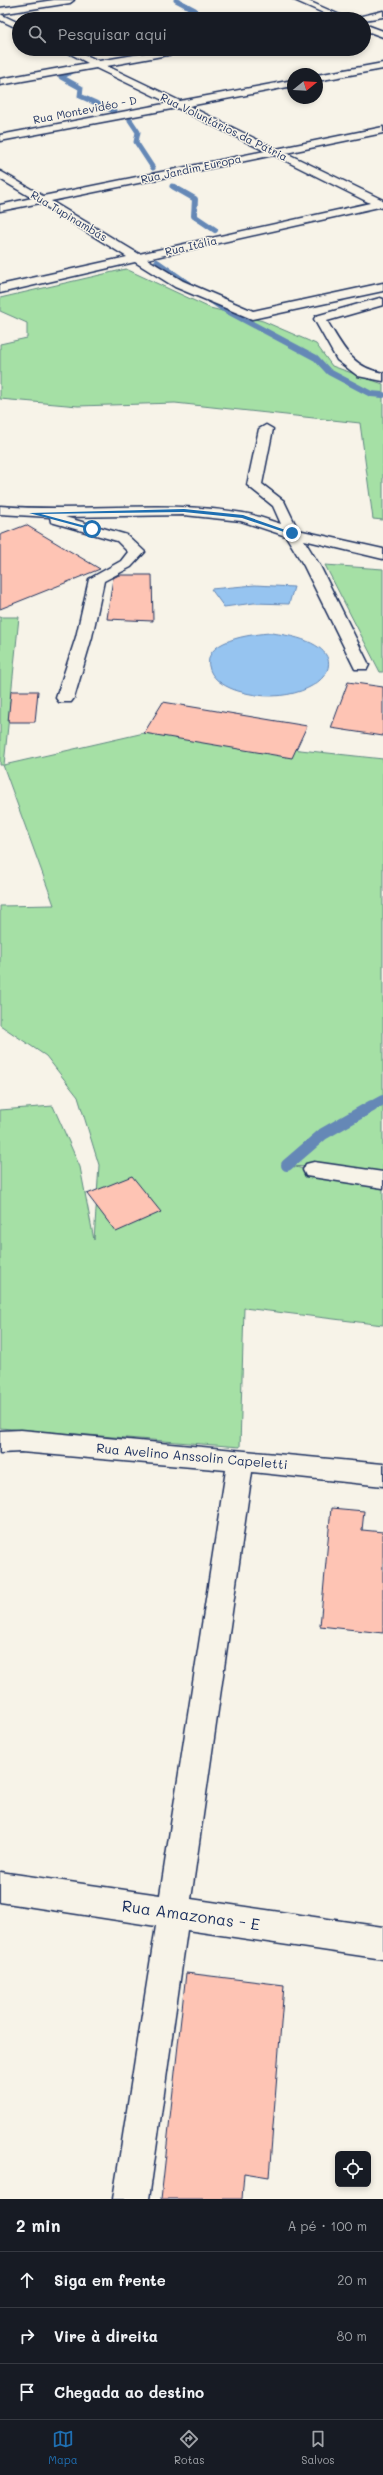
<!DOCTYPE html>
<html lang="pt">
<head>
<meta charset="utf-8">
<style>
  :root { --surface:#171b24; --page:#20242c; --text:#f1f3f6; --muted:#9ea1a6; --line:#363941; --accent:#1f6fb2 }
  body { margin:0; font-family:Mali,sans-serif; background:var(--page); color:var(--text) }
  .controls { position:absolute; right:12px; bottom:12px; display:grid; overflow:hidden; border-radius:6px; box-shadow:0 2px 6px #0003 }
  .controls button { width:36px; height:36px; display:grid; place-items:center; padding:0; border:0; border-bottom:1px solid var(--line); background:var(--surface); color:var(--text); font:20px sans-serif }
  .compass { position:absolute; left:287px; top:68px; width:36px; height:36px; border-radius:50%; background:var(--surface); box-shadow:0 2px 6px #0003; rotate:72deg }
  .stop { position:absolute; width:12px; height:12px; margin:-9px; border:3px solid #1f6fb2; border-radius:50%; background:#fff }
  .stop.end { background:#1f6fb2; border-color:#fff; box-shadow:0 1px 4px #0008 }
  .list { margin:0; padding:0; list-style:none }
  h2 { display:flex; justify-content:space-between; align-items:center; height:52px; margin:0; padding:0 16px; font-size:17px }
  h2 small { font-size:13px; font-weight:400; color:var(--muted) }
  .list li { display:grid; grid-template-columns:26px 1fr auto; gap:12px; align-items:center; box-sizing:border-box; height:56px; padding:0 16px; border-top:1px solid var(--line) }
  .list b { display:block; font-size:15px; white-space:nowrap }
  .list em { font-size:13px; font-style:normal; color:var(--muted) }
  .icon { flex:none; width:22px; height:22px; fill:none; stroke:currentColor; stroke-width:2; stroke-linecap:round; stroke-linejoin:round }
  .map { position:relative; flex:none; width:383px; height:2199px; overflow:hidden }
  .search { position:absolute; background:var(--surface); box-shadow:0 2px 6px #0003; left:12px; right:12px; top:12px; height:44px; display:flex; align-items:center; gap:10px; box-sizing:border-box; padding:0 14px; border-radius:22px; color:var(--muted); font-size:15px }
  .sheet { height:220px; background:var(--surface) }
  nav { display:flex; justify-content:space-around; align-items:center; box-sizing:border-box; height:56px; border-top:1px solid var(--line); background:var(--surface); font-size:11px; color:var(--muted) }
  nav a { display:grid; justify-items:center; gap:2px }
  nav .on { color:var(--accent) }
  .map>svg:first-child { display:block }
</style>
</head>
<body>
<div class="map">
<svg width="383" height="2199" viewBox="0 0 383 2199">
  <rect width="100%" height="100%" fill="#f7f3e8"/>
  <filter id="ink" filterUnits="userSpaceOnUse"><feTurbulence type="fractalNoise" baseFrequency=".025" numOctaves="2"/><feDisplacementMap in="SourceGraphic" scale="8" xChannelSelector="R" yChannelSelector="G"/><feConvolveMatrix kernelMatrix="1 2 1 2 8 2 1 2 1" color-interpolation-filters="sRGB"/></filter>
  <g filter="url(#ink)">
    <g fill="#a5e0a5" stroke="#608882">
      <polygon points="126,269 210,308 263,321 316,344 332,366 383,384 383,520 373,519 360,423 175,403 78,406 0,399 0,344 27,338 27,323 0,311 0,298"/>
      <polygon points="325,565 383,569 383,672 380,672"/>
      <polygon points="0,617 19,617 4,765 144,733 383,759 383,1172 291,1166 383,1187 383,1325 244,1308 240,1447 0,1428 0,1110 53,1106 80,1167 94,1240 99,1165 78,1097 46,1056 0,1025 0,906 54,905 3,765 0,765"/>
    </g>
    <g fill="#96c4f0" stroke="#6588b6">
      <polygon points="255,585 294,587 289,604 254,603 224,607 211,589"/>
      <path d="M271 633C379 645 316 715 238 691 228 688 214 681 210 670 199 640 252 634 271 633Z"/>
    </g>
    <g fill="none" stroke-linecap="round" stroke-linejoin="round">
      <g stroke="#6588b6" stroke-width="5">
        <polyline points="171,16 195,10 176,0"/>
        <polyline points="71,72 61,77 81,88 80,96 114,111"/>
        <polyline points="130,120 138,132 136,142 153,168"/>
        <polyline points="172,186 176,188"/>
      </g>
      <g stroke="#6588b6" stroke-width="6">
        <polyline points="174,187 195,199 194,216 215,230"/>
        <polyline points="157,262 222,308 316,358 329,372 371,394 383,395"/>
      </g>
      <polyline stroke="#6588b6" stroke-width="10" points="370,1107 383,1100"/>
      <polyline stroke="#6588b6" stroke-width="12" points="287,1165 323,1134 372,1106"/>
    </g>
    <g fill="#fec4b4" stroke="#1b2f5e">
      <polygon points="26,525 100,569 0,609 0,535"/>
      <polygon points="119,575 152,575 153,621 107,619 113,578"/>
      <polygon points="348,682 383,687 383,736 331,728"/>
      <polygon points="11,691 38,691 35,722 8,722"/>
      <polygon points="163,702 307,726 292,758 144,733"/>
      <polygon points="132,1176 161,1212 116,1232 87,1194"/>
      <polygon points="331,1508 364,1511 362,1530 383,1532 383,1633 320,1626"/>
      <polygon points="186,1973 284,1985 269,2177 244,2173 242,2199 161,2199"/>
    </g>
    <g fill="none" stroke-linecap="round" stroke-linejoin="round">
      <defs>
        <g id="minor">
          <polygon points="54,0 74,0 70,3 0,14 0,8"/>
          <polygon points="294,0 306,0 349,19 337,19"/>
          <polygon points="383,11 383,17 364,20 350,19"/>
          <polygon points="0,14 19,23 19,29 0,20"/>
          <polygon points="364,24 383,31 383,37 364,30"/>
          <path d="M61 49H73L99 61 169 49H189L184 52 107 66 180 101 293 80V86L189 106 276 149 383 127V133L286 153 383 200V208L379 207 147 259 183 281 253 311 383 283V291L252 319 175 287 135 262 0 293V285L127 257 40 203 0 211V205L32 198 0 179V171L43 196 265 151 177 108 0 141V135L169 103 96 68 0 85V79L88 63ZM274 155 370 203 139 254 51 201Z"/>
          <polygon points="383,63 383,69 317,81 317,75"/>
          <path d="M380 298 383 299V305L327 321C343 347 351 367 383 373V381L358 376 337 360 314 319 316 316Z"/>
          <path d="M266 425 273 429 262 484 284 501 298 530 383 549V559L304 540 320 566 369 665 367 669H355L353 665 304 566 286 536 241 521 184 515 65 517 127 535 145 552 131 567 104 581 92 637 74 698 71 702H59L56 698 76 637 89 579 121 561 128 552 117 541 51 522 50 517 0 514V506C81 513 163 499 243 513 256 515 268 520 281 524L273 506 247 485 259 429Z"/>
          <polygon points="314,1162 383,1172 383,1188 306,1176 303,1170 306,1164"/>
          <polygon points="21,1430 383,1464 383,1486 252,1472 191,1899 383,1927 383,1959 187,1930 149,2199 113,2199 156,1926 0,1902 0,1872 160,1895 226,1470 21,1452 0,1453 0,1431"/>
        </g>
      </defs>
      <use href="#minor" stroke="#1b2f5e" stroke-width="3"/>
      <use href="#minor" fill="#f7f3e8" fill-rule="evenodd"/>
    </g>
  </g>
  <polygon fill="#1f6fb2" points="184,509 243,515 294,533 290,534 242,518 184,512 41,514 93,528 92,530 29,513"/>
  <g text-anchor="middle" stroke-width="3" stroke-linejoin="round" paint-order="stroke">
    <g font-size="11" fill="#1b2f5e" stroke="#f7f3e8">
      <text transform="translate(85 110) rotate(-11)" y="4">Rua Montevidéo - D</text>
      <text transform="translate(224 127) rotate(26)" y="4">Rua Voluntários da Pátria</text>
      <text transform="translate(191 169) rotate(-12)" y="4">Rua Jardim Europa</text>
      <text transform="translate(69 216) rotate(31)" y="4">Rua Tupinambás</text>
      <text transform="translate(191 246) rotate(-13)" y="4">Rua Itália</text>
    </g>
    <g font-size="13" fill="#1b2f5e" stroke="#f7f3e8">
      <text transform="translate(192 1456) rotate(5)" y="5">Rua Avelino Anssolin Capeletti</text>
    </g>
    <g font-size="16" fill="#1b2f5e" stroke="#f7f3e8">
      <text transform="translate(191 1915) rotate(8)" y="6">Rua Amazonas - E</text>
    </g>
  </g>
</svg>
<div class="controls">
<button><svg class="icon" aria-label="locate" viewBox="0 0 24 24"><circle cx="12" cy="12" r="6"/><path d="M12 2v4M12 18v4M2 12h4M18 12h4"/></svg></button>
</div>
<svg class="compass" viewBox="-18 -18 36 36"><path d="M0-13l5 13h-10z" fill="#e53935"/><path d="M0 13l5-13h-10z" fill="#9ea1a6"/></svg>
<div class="stop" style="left:92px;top:529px"></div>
<div class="stop end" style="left:292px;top:533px"></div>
<div class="search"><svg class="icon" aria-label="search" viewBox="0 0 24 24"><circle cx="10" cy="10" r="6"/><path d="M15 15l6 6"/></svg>Pesquisar aqui</div>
</div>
<section class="sheet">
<h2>2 min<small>A pé · 100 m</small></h2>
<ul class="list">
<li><svg class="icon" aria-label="ahead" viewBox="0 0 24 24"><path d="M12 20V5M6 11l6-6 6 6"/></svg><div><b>Siga em frente</b></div><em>20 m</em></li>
<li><svg class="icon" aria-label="right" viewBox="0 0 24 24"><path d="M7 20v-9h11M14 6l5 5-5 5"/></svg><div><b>Vire à direita</b></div><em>80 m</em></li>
<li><svg class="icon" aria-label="arrive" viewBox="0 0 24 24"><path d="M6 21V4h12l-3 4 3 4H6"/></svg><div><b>Chegada ao destino</b></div></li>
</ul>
</section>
<nav>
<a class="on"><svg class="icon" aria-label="map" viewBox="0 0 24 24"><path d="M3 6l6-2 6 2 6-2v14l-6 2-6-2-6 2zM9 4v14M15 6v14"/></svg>Mapa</a>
<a><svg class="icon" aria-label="directions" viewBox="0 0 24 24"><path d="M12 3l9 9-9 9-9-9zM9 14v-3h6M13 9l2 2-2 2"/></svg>Rotas</a>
<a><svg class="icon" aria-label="saved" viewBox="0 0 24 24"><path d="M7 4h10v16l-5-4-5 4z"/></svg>Salvos</a>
</nav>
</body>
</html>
